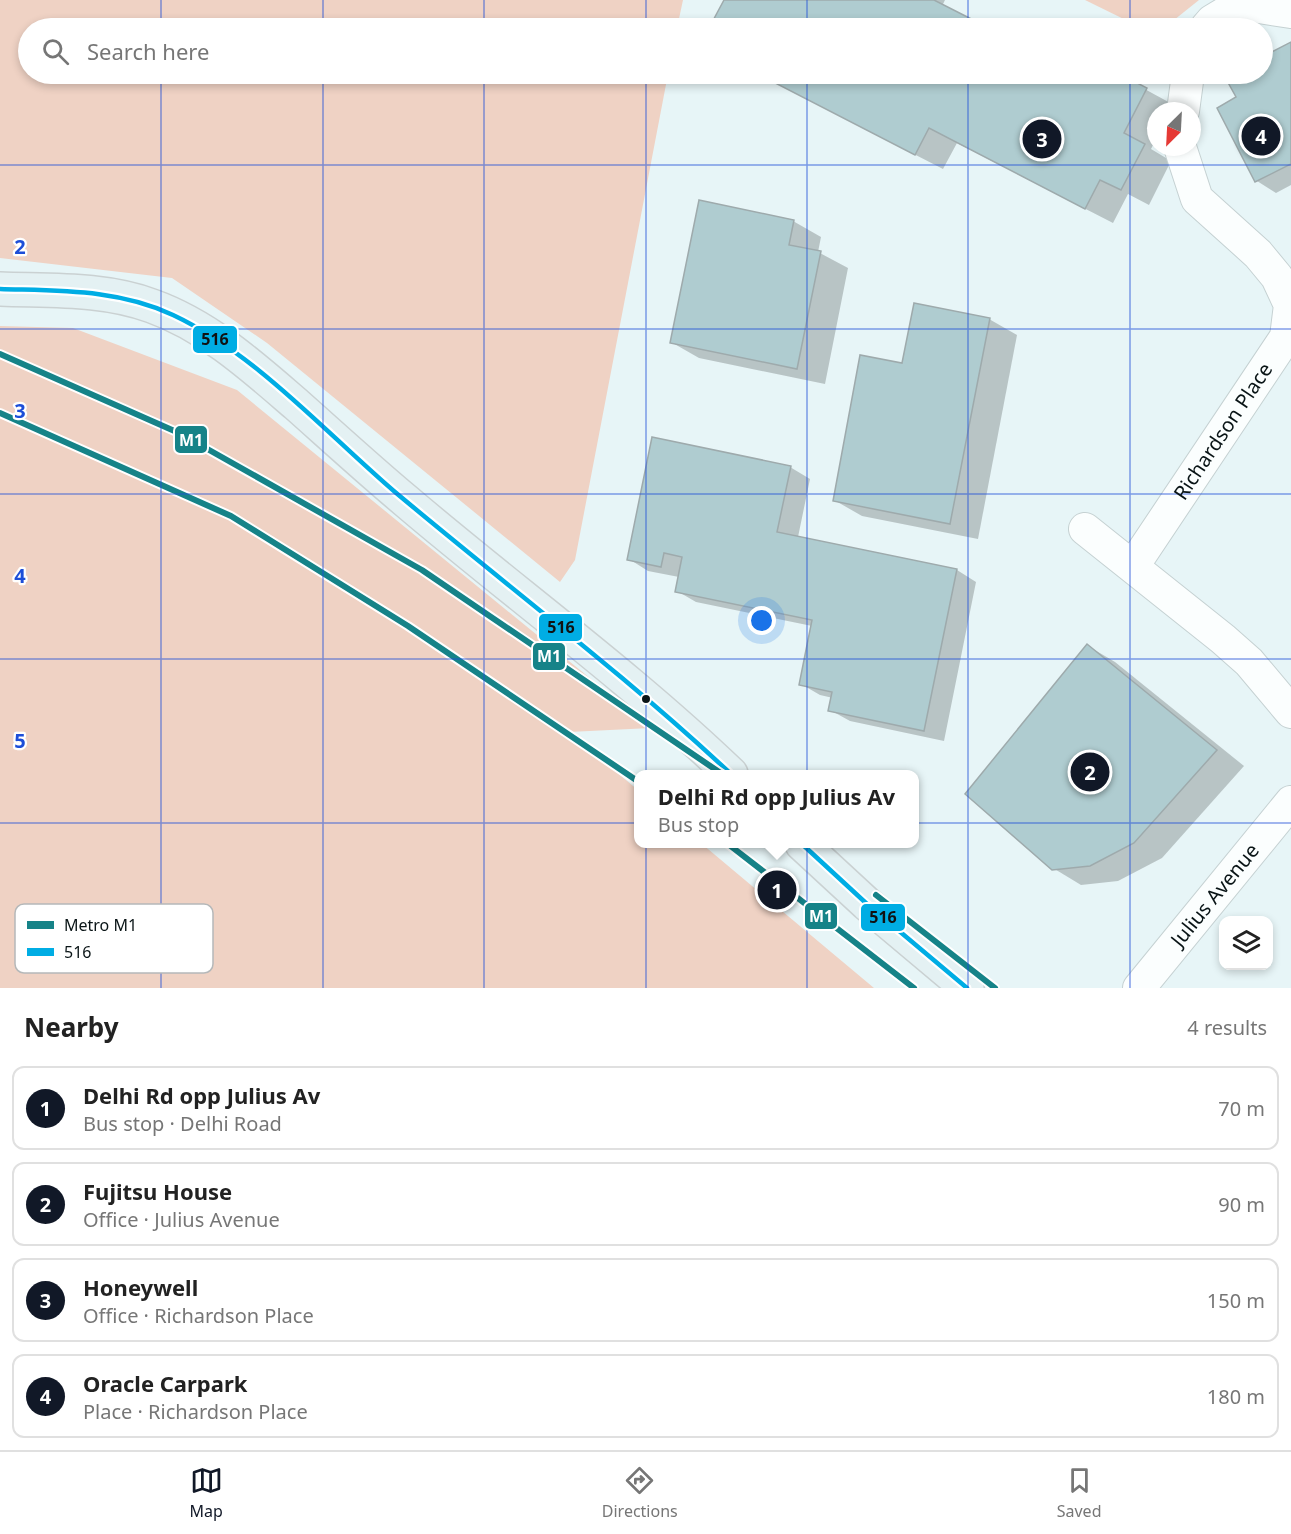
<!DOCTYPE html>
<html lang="en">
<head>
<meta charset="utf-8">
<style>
  :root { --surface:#fff; --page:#f2f2f2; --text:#222; --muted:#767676; --line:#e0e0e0; --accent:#111827 }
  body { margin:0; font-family:"Noto Sans",sans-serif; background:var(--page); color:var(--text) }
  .controls { position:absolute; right:18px; bottom:18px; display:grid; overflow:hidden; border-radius:12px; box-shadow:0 3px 9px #0003 }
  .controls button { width:54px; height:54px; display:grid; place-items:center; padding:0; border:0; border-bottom:2px solid var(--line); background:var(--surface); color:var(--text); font:30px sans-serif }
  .compass { position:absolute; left:1147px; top:102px; width:54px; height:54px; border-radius:50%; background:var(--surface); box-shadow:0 3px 9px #0003; rotate:204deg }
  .you { position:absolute; left:762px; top:621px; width:21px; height:21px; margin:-15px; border:4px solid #fff; border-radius:50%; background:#1a73e8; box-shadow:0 0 0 9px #1a73e833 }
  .badge { display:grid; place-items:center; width:39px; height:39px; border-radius:50%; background:var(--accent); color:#fff; font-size:20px; font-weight:700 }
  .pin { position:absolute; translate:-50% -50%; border:3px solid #fff; box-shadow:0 2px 6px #0006 }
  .popup { position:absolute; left:634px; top:770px; width:285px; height:78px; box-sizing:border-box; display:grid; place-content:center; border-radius:12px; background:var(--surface); filter:drop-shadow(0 2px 4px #0005); font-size:20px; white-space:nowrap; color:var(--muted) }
  .popup b { font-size:22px; color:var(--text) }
  .popup::after { content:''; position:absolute; left:50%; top:100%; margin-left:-12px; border:12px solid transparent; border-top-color:var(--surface) }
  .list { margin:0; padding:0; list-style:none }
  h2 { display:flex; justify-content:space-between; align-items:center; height:78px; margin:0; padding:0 24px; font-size:26px }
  h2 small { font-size:20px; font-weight:400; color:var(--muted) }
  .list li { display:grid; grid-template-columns:39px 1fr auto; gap:18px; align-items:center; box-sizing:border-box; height:84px; margin:0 12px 12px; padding:0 12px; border:2px solid var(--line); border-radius:12px }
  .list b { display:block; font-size:22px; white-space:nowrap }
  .list p { margin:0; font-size:20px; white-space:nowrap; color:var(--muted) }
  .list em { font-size:20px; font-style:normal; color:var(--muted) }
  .icon { flex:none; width:33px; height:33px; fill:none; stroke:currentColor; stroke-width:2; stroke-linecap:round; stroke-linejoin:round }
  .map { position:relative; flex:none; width:1291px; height:988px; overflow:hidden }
  .search { position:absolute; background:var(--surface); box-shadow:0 3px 9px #0003; left:18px; right:18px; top:18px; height:66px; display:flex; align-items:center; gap:15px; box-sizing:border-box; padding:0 21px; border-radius:33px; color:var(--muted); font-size:22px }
  .sheet { height:462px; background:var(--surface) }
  nav { display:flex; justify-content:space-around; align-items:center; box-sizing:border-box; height:84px; border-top:2px solid var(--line); background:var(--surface); font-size:16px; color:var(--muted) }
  nav a { display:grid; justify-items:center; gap:3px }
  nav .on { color:var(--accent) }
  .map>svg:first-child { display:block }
</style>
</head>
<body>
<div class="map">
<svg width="1291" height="988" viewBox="0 0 1291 988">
  <rect width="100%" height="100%" fill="#e7f5f7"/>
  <g fill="#efd2c4">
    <polygon points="0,0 683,0 677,28 28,28 28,74 668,74 575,560 560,582 267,343 172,278 0,258"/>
    <polygon points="1085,0 1199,0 1164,28 1142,28"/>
    <polygon points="0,326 73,328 237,390 651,728 569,732 639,791 639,844 702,844 874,988 0,988"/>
  </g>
  <g fill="#0003">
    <polygon points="726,0 945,0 942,6 986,28 711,28"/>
    <polygon points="1291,44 1291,185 1276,193 1257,181 1238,98 1227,77 1235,74 1262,74"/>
    <polygon points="758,74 1117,74 1174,105 1171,111 1156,111 1156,139 1151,149 1171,161 1149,205 1128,194 1113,223 957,143 943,169"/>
    <polygon points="793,221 821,237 818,252 848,268 825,384 699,358 671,342"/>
    <polygon points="989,319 1017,335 978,539 862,516 834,500"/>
    <polygon points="790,467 810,479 798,537 957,570 976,582 944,741 850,721 830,710 833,698 820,695 801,684 812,626 696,602 677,591 679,577 648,571 629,559"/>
    <polygon points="1088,646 1115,662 1244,766 1162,858 1118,881 1081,885 1053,868"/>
  </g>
  <g fill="#afccd0" stroke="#9eaaac" stroke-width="1.5">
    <polygon points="724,0 934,0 989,28 709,28"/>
    <polygon points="1291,42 1291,164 1255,182 1217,108 1236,97 1225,77 1231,74 1262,74 1262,57"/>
    <polygon points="758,74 1120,74 1147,88 1124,133 1145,144 1121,190 1100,180 1085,209 929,128 915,155"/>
    <polygon points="699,200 794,220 789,245 821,251 797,369 670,343"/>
    <polygon points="914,303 990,318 950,524 833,501 860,355 902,363"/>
    <polygon points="652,437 791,466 777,532 957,569 924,731 828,711 832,692 799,685 812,620 675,592 682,557 664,553 661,567 627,560"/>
    <polygon points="1087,644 1217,750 1134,843 1090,866 1052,870 965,794"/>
  </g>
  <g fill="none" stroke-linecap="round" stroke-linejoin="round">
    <defs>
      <g id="street">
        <polyline points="1206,28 1212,21 1240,4 1291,12"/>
        <polyline points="1183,111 1188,74"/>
        <polyline points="1085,529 1223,639 1249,662 1291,712"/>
        <path id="s1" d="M1133 566 1286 337 1290 305 1277 277 1258 254 1197 199 1180 147"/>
        <path id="s2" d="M1139 988 1291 802"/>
      </g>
      <g id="primary">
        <path d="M0 289C50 291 104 288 152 306 208 326 253 367 297 405 333 437 369 470 406 501 514 593 629 676 731 774"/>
        <polyline points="802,844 867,904 967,988"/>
      </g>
    </defs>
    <use href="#street" stroke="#c5d1d2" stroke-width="34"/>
    <use href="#primary" stroke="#cad1d2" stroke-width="36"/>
    <use href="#street" stroke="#fbfefe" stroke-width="32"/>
    <use href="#primary" stroke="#e4f1f3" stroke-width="33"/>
    <defs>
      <g id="bus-1">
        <path d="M0 289C59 291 118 289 173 315 256 354 326 433 395 492 507 586 624 674 731 774"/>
        <polyline points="802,844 867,904 967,988"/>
      </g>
    </defs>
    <use href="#bus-1" stroke="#fff" stroke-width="9"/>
    <use href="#bus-1" stroke="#00ade4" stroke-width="4.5"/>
    <defs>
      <g id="metro-1">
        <polyline points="0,354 179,433 422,570 722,774"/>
        <polyline points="0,413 231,516 408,626 639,782"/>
        <polyline points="728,844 914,988"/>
        <polyline points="876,895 995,988"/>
      </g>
    </defs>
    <use href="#metro-1" stroke="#fff" stroke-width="10"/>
    <use href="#metro-1" stroke="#168388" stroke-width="6"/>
  </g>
  <path fill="none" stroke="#1d4ed8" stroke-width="1.5" stroke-opacity="0.55" d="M161 0V28M323 0V28M484 0V28M646 0V28M807 0V28M968 0V28M1130 0V28M161 74V988M323 74V988M484 74V988M646 74V988M807 74V988M968 74V988M1130 74V988M0 165H1291M0 329H1291M0 494H1291M0 659H1291M0 823H1291"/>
  <circle fill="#091416" stroke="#fff" stroke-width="2" cx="646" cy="699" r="5"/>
  <g text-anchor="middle" stroke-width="4.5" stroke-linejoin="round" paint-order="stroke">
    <g font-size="20" fill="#091416" stroke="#fff">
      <text dy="7" stroke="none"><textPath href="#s1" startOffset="162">Richardson Place</textPath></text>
      <text dy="7" stroke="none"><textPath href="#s2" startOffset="120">Julius Avenue</textPath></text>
    </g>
  </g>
  <rect x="15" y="904" width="198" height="69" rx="9" fill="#fff" stroke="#b5b8b9" stroke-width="1.5"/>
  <rect x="27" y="921" width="27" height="8" fill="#168388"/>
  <rect x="27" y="948" width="27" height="8" fill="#00ade4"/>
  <g font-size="16" fill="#091416">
    <text x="64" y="931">Metro M1</text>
    <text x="64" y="958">516</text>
  </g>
  <g font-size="20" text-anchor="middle" font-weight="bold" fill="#1d4ed8" stroke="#fff" stroke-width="4.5" stroke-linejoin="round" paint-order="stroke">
    <text x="20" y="254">2</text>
    <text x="20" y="418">3</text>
    <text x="20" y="583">4</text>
    <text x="20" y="748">5</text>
  </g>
  <g stroke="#fff" stroke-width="2">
    <rect x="192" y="325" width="46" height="29" rx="6" fill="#00ade4"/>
    <rect x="174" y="425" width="34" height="29" rx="6" fill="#168388"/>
    <rect x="538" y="613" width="45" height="29" rx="6" fill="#00ade4"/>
    <rect x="532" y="642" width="34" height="29" rx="6" fill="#168388"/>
    <rect x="804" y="902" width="34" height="28" rx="6" fill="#168388"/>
    <rect x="860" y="903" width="46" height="29" rx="6" fill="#00ade4"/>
  </g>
  <g font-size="16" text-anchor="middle" font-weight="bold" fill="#fff">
    <text x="191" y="446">M1</text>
    <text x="549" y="662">M1</text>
    <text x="821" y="922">M1</text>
  </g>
  <g font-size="16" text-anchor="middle" font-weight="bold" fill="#111">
    <text x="215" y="345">516</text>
    <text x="561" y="633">516</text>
    <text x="883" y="923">516</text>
  </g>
</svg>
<div class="controls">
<button><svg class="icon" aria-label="layers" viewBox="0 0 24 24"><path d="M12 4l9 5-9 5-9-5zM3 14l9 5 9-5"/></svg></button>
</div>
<svg class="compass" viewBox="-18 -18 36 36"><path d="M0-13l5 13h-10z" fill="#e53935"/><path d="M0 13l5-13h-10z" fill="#767676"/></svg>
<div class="you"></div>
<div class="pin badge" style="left:777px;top:890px">1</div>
<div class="popup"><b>Delhi Rd opp Julius Av</b>Bus stop</div>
<div class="pin badge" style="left:1090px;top:772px">2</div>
<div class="pin badge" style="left:1042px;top:139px">3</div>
<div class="pin badge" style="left:1261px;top:136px">4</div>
<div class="search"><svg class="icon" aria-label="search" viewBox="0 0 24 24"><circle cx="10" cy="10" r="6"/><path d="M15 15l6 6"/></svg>Search here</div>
</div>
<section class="sheet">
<h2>Nearby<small>4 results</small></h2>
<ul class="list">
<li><span class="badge">1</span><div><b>Delhi Rd opp Julius Av</b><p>Bus stop · Delhi Road</p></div><em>70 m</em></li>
<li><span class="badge">2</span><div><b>Fujitsu House</b><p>Office · Julius Avenue</p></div><em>90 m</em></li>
<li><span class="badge">3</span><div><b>Honeywell</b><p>Office · Richardson Place</p></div><em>150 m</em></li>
<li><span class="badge">4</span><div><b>Oracle Carpark</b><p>Place · Richardson Place</p></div><em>180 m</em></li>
</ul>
</section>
<nav>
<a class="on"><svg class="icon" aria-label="map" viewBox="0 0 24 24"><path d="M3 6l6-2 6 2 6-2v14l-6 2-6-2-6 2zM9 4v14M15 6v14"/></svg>Map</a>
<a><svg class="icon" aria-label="directions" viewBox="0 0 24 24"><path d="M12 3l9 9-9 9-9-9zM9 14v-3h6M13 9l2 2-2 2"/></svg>Directions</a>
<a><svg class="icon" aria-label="saved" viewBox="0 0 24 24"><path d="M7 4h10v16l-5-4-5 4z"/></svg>Saved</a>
</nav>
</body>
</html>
